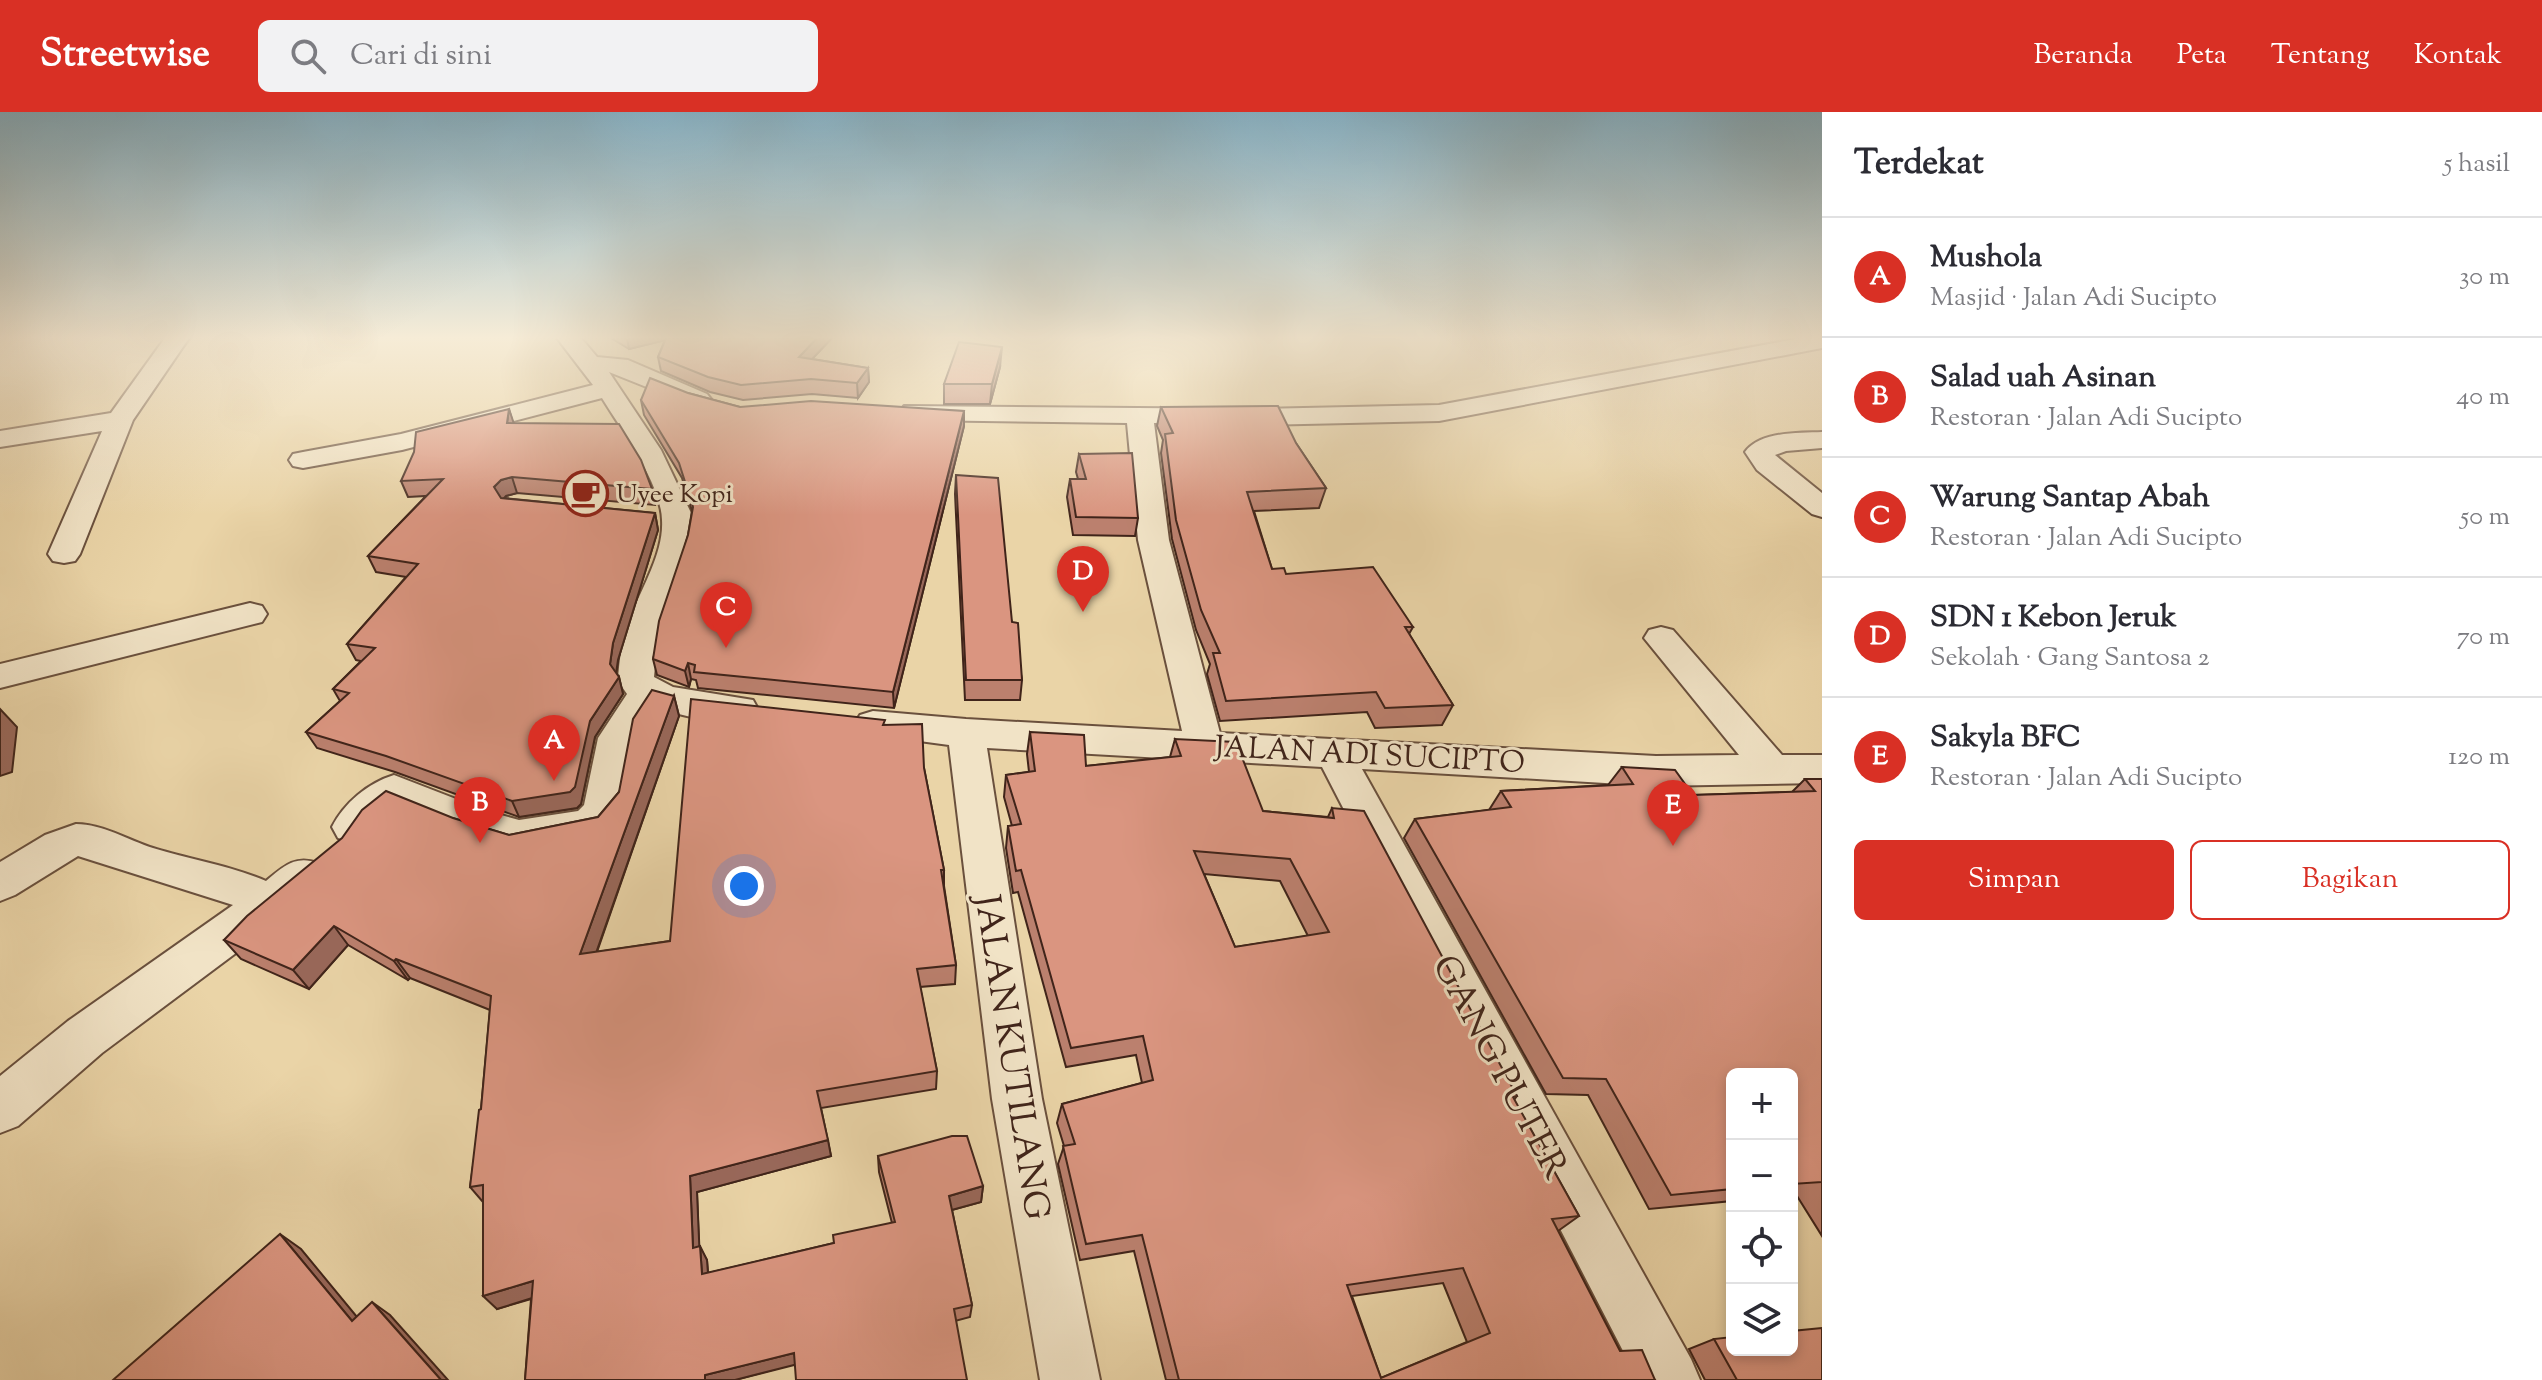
<!DOCTYPE html>
<html lang="id">
<head>
<meta charset="utf-8">
<style>
  :root { --surface:#fff; --page:#f2f2f3; --text:#2b2b33; --muted:#7c7c81; --line:#e1e1e2; --accent:#d93025 }
  body { margin:0; font-family:"Sorts Mill Goudy",serif; background:var(--page); color:var(--text) }
  .controls { position:absolute; right:24px; bottom:24px; display:grid; overflow:hidden; border-radius:12px; box-shadow:0 4px 12px #0003 }
  .controls button { width:72px; height:72px; display:grid; place-items:center; padding:0; border:0; border-bottom:2px solid var(--line); background:var(--surface); color:var(--text); font:40px sans-serif }
  .you { position:absolute; left:744px; top:774px; width:28px; height:28px; margin:-20px; border:6px solid #fff; border-radius:50%; background:#1a73e8; box-shadow:0 0 0 12px #1a73e833 }
  .badge { display:grid; place-items:center; width:52px; height:52px; border-radius:50%; background:var(--accent); color:#fff; font-size:26px; font-weight:700 }
  .pin { position:absolute; translate:-50% -66px; filter:drop-shadow(0 2px 4px #0008) }
  .pin::after { content:''; position:absolute; top:42px; width:28px; height:24px; background:inherit; clip-path:polygon(0 0,100% 0,50% 100%) }
  .list { margin:0; padding:0; list-style:none }
  h2 { display:flex; justify-content:space-between; align-items:center; height:104px; margin:0; padding:0 32px; font-size:34px }
  h2 small { font-size:26px; font-weight:400; color:var(--muted) }
  .list li { display:grid; grid-template-columns:52px 1fr auto; gap:24px; align-items:center; box-sizing:border-box; height:120px; padding:0 32px; border-top:2px solid var(--line) }
  .list b { display:block; font-size:30px; white-space:nowrap }
  .list p { margin:0; font-size:26px; white-space:nowrap; color:var(--muted) }
  .list em { font-size:26px; font-style:normal; color:var(--muted) }
  .actions { display:flex; gap:16px; padding:24px 32px }
  .actions a { flex:1; padding:18px 0; border:2px solid var(--accent); border-radius:12px; text-align:center; font-size:28px; color:var(--accent) }
  .actions .main { background:var(--accent); color:#fff }
  .icon { flex:none; width:44px; height:44px; fill:none; stroke:currentColor; stroke-width:2; stroke-linecap:round; stroke-linejoin:round }
  .map { position:relative; flex:none; width:1822px; height:1268px; overflow:hidden }
  header { display:flex; align-items:center; gap:48px; box-sizing:border-box; height:112px; padding:0 40px; background:var(--accent); color:#fff }
  header strong { font-size:38px }
  nav { display:flex; gap:44px; margin-inline-start:auto; font-size:28px }
  .search { width:560px; height:72px; background:var(--page); display:flex; align-items:center; gap:20px; box-sizing:border-box; padding:0 28px; border-radius:12px; color:var(--muted); font-size:30px }
  main { display:flex }
  aside { flex:1; background:var(--surface) }
  .map>svg:first-child { display:block }
</style>
</head>
<body>
<header>
<strong>Streetwise</strong>
<div class="search"><svg class="icon" aria-label="search" viewBox="0 0 24 24"><circle cx="10" cy="10" r="6"/><path d="M15 15l6 6"/></svg>Cari di sini</div>
<nav><a>Beranda</a><a>Peta</a><a>Tentang</a><a>Kontak</a></nav>
</header>
<main>
<div class="map">
<svg width="1822" height="1268" viewBox="0 0 1822 1268">
  <rect width="100%" height="100%" fill="#ead4a7"/>
  <filter id="stains"><feTurbulence type="fractalNoise" baseFrequency=".0025" numOctaves="4"/><feColorMatrix values="0 0 0 0 .2 0 0 0 0 .09 0 0 0 0 .02 0 0 0 .5 -.17"/></filter>
  <radialGradient id="worn" r=".72"><stop offset=".6" stop-color="#630" stop-opacity="0"/><stop offset="1" stop-color="#630" stop-opacity=".3"/></radialGradient>
  <g fill="none" stroke-linecap="round" stroke-linejoin="round">
    <defs>
      <g id="minor">
        <polygon points="165,226 189,226 133,308 80,442 75,449 64,451 53,449 48,442 102,319 0,335 0,319 111,301"/>
        <path d="M557 226H581L597 245 628 248 707 282 711 287 707 292H689L609 260 661 338 692 403 689 435 657 533 654 565 673 575 753 588 758 597 753 606C724 615 685 604 656 596L636 627 623 700 603 724 519 740 465 724 398 696C378 713 365 735 338 726L332 715C344 691 368 671 394 663L487 699 519 708 578 699 584 693 598 626 627 582 618 569C619 546 623 524 632 502 643 473 664 440 662 408 661 371 621 317 602 286L402 338 303 356 293 354 289 348 293 342 303 340 401 322 593 273Z"/>
        <polygon points="1801,226 1822,226 1822,236 1439,309 1257,313 1154,311 1169,428 1220,621 1656,644 1739,643 1644,526 1649,518 1661,515 1673,518 1782,643 1822,643 1822,671 1656,674 1362,657 1691,1247 1700,1268 1638,1268 1322,655 987,636 1042,987 1100,1268 1040,1268 992,987 949,633 860,621 854,612 860,603 873,599 966,607 1182,619 1138,428 1127,311 913,308 904,306 900,300 904,294 1257,297 1439,293"/>
        <path d="M1822 320V336L1786 339 1775 343 1822 381V405L1812 402 1757 358 1745 340C1760 319 1799 321 1822 320Z"/>
        <polygon points="250,491 262,494 267,502 262,510 0,576 0,552"/>
        <path d="M76 712C103 712 128 728 153 736 191 748 229 753 266 769 284 754 295 743 318 751L324 763 318 775 284 805 102 941 18 1014 0 1021V964L68 909 233 793 78 744 15 783 0 789V750L45 723Z"/>
      </g>
    </defs>
    <use href="#minor" stroke="#6a503d" stroke-width="4"/>
    <use href="#minor" fill="#f1e3c6" fill-rule="evenodd"/>
  </g>
  <g fill="#bb806e" stroke="#40241a" stroke-width="2" fill-rule="evenodd">
    <polygon points="611,226 832,226 812,247 868,256 869,270 858,286 812,282 743,288 710,280 661,259 658,245 665,228 629,237"/>
    <polygon points="1000,255 990,292 944,292 944,272"/>
    <polygon points="688,281 740,295 964,299 964,314 894,596 698,576 696,568 691,567 689,575 657,563 653,547 688,423 692,399 682,366 644,303 641,288"/>
    <polygon points="1161,295 1296,331 1326,376 1319,396 1254,399 1272,457 1286,462 1413,515 1409,522 1453,593 1442,613 1375,616 1367,600 1220,609 1207,562 1210,552 1196,518 1172,427 1161,341 1163,328 1157,314"/>
    <polygon points="509,297 513,311 652,377 655,393 517,381 506,384 504,386 655,401 658,418 618,548 616,561 619,565 623,582 595,625 581,692 577,696 519,705 395,660 317,636 306,620 340,589 333,577 361,549 356,548 347,532 406,465 376,460 368,444 426,384 408,385 401,369"/>
    <polygon points="1079,342 1138,406 1135,424 1073,423 1067,385 1070,367 1078,367 1076,360"/>
    <polygon points="956,363 1012,510 1022,568 1020,588 965,588 955,382"/>
    <polygon points="674,584 679,604 597,840 670,829 885,613 924,656 944,758 944,774 956,853 955,872 920,875 937,959 936,977 821,996 831,1044 697,1080 699,1134 707,1148 708,1161 834,1131 892,1111 879,1060 878,1044 983,1074 981,1090 952,1098 972,1193 970,1205 735,1268 525,1268 531,1187 497,1197 483,1090 470,1075 481,997 490,898 410,866 408,868 348,833 309,877 241,847 224,828 453,706 509,723 598,705 619,680"/>
    <path d="M1030 620 1086 654 1170 645 1175 627 1263 699 1328 705 1332 696 1517 984 1514 988 1579 1104 1558 1119 1620 1239 1655 1268H1166L1134 1139 1080 1148 1058 1052 1064 1034 1057 1011 1062 992 1142 971 1136 943 1066 955 1018 780 1013 781 1006 736 1008 714H1012L1004 685 1006 663 1029 660 1027 642ZM1204 762 1280 769 1308 824 1235 835ZM1443 1171 1467 1230 1381 1266 1352 1184Z"/>
    <polygon points="1622,655 1693,683 1792,680 1805,667 1822,667 1822,1124 1797,1084 1792,1084 1792,962 1732,962 1732,1089 1649,1097 1588,983 1546,982 1404,726 1415,707 1489,698 1501,679 1608,673"/>
    <polygon points="1714,1227 1822,1268 1705,1268 1689,1237"/>
  </g>
  <g fill="#99685a" stroke="#40241a" stroke-width="2">
    <polygon points="627,226 674,226 629,237"/>
    <polygon points="817,226 832,226 800,260 799,245"/>
    <polygon points="1002,235 1000,255 990,292 992,272"/>
    <polygon points="868,256 869,270 858,286 857,271"/>
    <polygon points="509,297 514,312 507,311"/>
    <polygon points="964,299 964,314 894,596 893,580"/>
    <polygon points="512,365 517,381 506,384 500,391 494,375 501,368"/>
    <polygon points="655,401 658,418 618,548 615,569 610,552 613,531"/>
    <polygon points="688,551 691,567 689,575 685,559"/>
    <polygon points="619,565 623,582 595,625 581,692 577,696 519,705 512,689 590,609"/>
    <polygon points="674,584 679,604 589,861 580,842"/>
    <polygon points="0,597 17,615 12,660 0,664"/>
    <polygon points="334,814 348,833 309,877 293,858"/>
    <polygon points="396,847 410,866 408,868 394,849"/>
    <polygon points="828,1028 831,1044 697,1080 700,1150 693,1136 690,1064"/>
    <polygon points="983,1074 981,1090 948,1099 949,1084"/>
    <polygon points="280,1122 301,1137 371,1222 352,1209"/>
    <polygon points="700,1134 707,1148 709,1175 702,1162"/>
    <polygon points="533,1169 545,1182 497,1197 483,1184"/>
    <polygon points="372,1190 390,1203 448,1268 441,1268"/>
    <polygon points="794,1241 798,1252 735,1268 705,1268 705,1263"/>
  </g>
  <g fill="#da9580" stroke="#40241a" stroke-width="2" fill-rule="evenodd">
    <polygon points="666,226 817,226 799,245 868,256 857,271 811,267 741,273 708,265 658,245"/>
    <polygon points="959,230 1002,235 992,272 944,272"/>
    <polygon points="650,266 688,281 740,295 811,289 964,299 893,580 694,560 695,553 688,551 685,559 653,547 659,509 688,423 693,395 679,351 641,288"/>
    <polygon points="1278,294 1296,331 1326,376 1247,380 1272,457 1284,456 1286,462 1373,455 1413,515 1405,515 1453,593 1385,596 1376,580 1226,589 1213,541 1220,541 1201,498 1176,408 1165,322 1173,321 1161,295"/>
    <polygon points="509,297 507,311 619,312 641,348 652,377 512,365 501,368 494,375 501,386 655,401 613,531 610,552 619,565 590,609 575,675 570,680 512,689 386,644 306,620 349,581 333,577 375,536 347,532 418,452 368,444 443,367 401,369 414,340 416,320"/>
    <polygon points="1132,341 1138,406 1076,405 1070,367 1086,367 1079,342"/>
    <polygon points="956,363 998,366 1012,510 1018,511 1022,568 966,568"/>
    <polygon points="652,578 674,584 580,842 670,829 691,587 885,608 883,613 922,612 924,656 944,758 941,758 956,853 917,857 937,959 817,979 828,1028 690,1064 693,1136 700,1134 702,1162 834,1131 833,1123 895,1110 878,1044 952,1024 967,1024 983,1074 949,1084 972,1193 954,1197 967,1268 796,1268 794,1241 705,1263 705,1268 525,1268 533,1169 483,1184 483,1073 470,1075 479,998 481,997 491,884 396,847 394,849 334,814 293,858 224,828 247,804 342,726 362,698 386,679 453,706 509,723 598,705 619,680 633,607"/>
    <path d="M1030 620 1084 623 1086 654 1181 644 1175 627 1236 630 1263 699 1334 706 1332 696 1364 699 1517 984 1513 985 1579 1104 1552 1107 1620 1239 1642 1238 1655 1268H1179L1142 1123 1086 1132 1063 1034 1075 1032 1062 992 1153 968 1143 924 1071 936 1021 758 1016 759 1008 714 1021 712 1006 663 1035 659ZM1194 739 1290 747 1329 820 1235 835ZM1463 1156 1490 1221 1381 1266 1347 1173Z"/>
    <polygon points="1622,655 1675,658 1693,683 1815,679 1805,667 1822,667 1822,1070 1792,1072 1792,962 1732,962 1732,1077 1671,1083 1606,967 1563,966 1415,707 1511,695 1501,679 1633,672"/>
    <polygon points="280,1122 352,1209 372,1190 441,1268 113,1268"/>
    <polygon points="1822,1216 1822,1268 1737,1268 1714,1227 1732,1225 1732,1238 1792,1238 1792,1219"/>
  </g>
  <linearGradient id="sky" x2="0" y2="1"><stop stop-color="#88b6cc"/><stop offset="0.56" stop-color="#f6ecd7"/><stop offset="1" stop-color="#f6ecd7" stop-opacity="0"/></linearGradient>
  <rect width="1822" height="403" fill="url(#sky)"/>
  <defs>
    <symbol id="cafe-ring" viewBox="-11 -11 22 22"><circle r="9.5" fill="#f1e3c6" stroke="#8f2418" stroke-width="1.5"/><path d="M-5.5-4.5H6V0H3Q3 3.5 0 3.5H-2.5Q-5.5 3.5-5.5 0ZM3-3.2v2h1.7v-2ZM-6 4.5H4V6H-6Z" fill="#8f2418"/></symbol>
  </defs>
  <g fill-rule="evenodd">
    <use href="#cafe-ring" x="560" y="356" width="51" height="51"/>
  </g>
  <g text-anchor="middle" stroke-width="6" stroke-linejoin="round" paint-order="stroke">
    <g font-size="26" fill="#40241a" stroke="#f1e3c6" text-anchor="start">
      <text x="616" y="390">Uyee Kopi</text>
    </g>
    <g font-size="30" fill="#40241a" stroke="#f1e3c6">
      <text transform="translate(1370 642) rotate(3)" y="10">JALAN ADI SUCIPTO</text>
    </g>
    <g font-size="36" fill="#40241a" stroke="#f1e3c6">
      <text transform="translate(1014 945) rotate(81)" y="13">JALAN KUTILANG</text>
      <text transform="translate(1502 954) rotate(62)" y="13">GANG PUTER</text>
    </g>
  </g>
  <rect width="100%" height="100%" filter="url(#stains)"/>
  <rect width="100%" height="100%" fill="url(#worn)"/>
</svg>
<div class="controls">
<button>+</button>
<button>−</button>
<button><svg class="icon" aria-label="locate" viewBox="0 0 24 24"><circle cx="12" cy="12" r="6"/><path d="M12 2v4M12 18v4M2 12h4M18 12h4"/></svg></button>
<button><svg class="icon" aria-label="layers" viewBox="0 0 24 24"><path d="M12 4l9 5-9 5-9-5zM3 14l9 5 9-5"/></svg></button>
</div>
<div class="you"></div>
<div class="pin badge" style="left:554px;top:669px">A</div>
<div class="pin badge" style="left:480px;top:731px">B</div>
<div class="pin badge" style="left:726px;top:536px">C</div>
<div class="pin badge" style="left:1083px;top:500px">D</div>
<div class="pin badge" style="left:1673px;top:734px">E</div>
</div>
<aside>
<h2>Terdekat<small>5 hasil</small></h2>
<ul class="list">
<li><span class="badge">A</span><div><b>Mushola</b><p>Masjid · Jalan Adi Sucipto</p></div><em>30 m</em></li>
<li><span class="badge">B</span><div><b>Salad uah Asinan</b><p>Restoran · Jalan Adi Sucipto</p></div><em>40 m</em></li>
<li><span class="badge">C</span><div><b>Warung Santap Abah</b><p>Restoran · Jalan Adi Sucipto</p></div><em>50 m</em></li>
<li><span class="badge">D</span><div><b>SDN 1 Kebon Jeruk</b><p>Sekolah · Gang Santosa 2</p></div><em>70 m</em></li>
<li><span class="badge">E</span><div><b>Sakyla BFC</b><p>Restoran · Jalan Adi Sucipto</p></div><em>120 m</em></li>
</ul>
<div class="actions"><a class="main">Simpan</a><a>Bagikan</a></div>
</aside>
</main>
</body>
</html>
